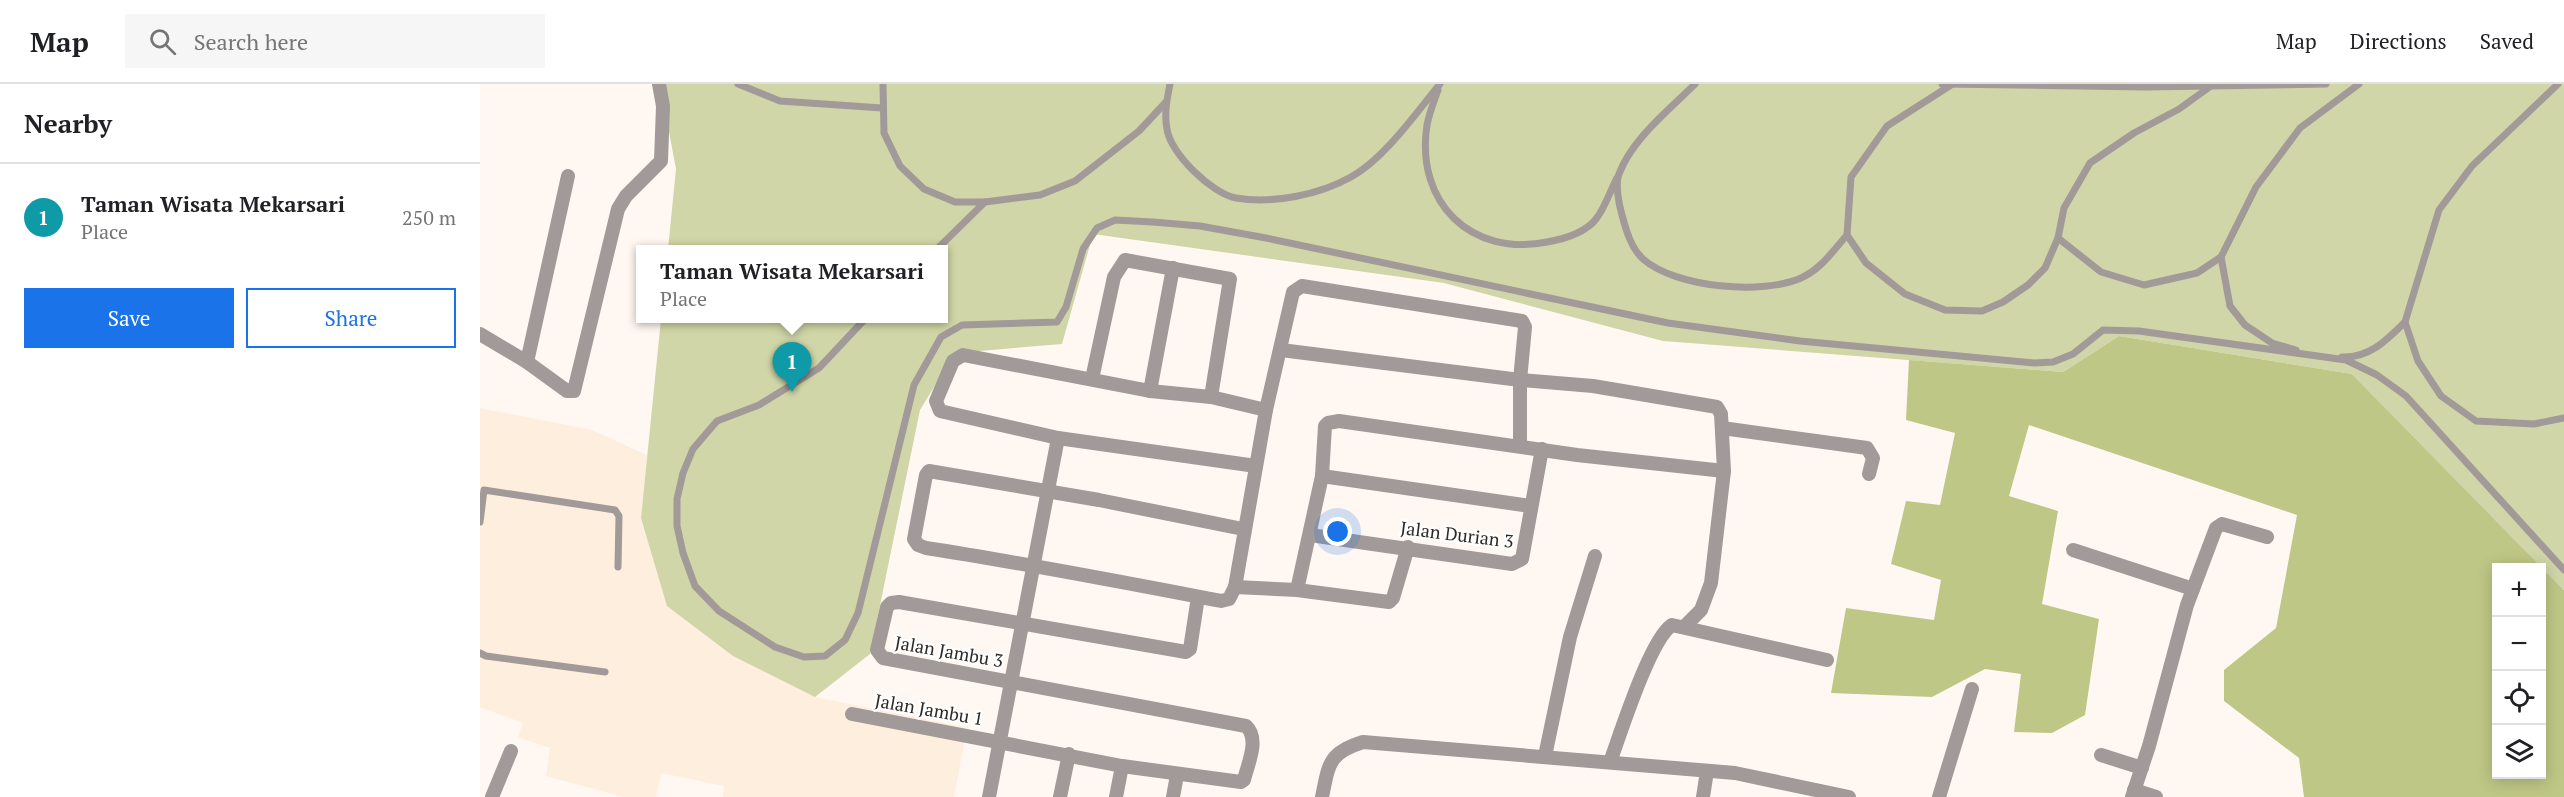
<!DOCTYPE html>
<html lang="en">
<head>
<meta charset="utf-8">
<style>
  :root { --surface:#fff; --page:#f6f6f6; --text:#202124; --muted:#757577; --line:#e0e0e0; --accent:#1a73e8 }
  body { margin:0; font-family:"PT Serif",serif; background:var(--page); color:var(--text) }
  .controls { position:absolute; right:18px; bottom:18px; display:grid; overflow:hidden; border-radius:0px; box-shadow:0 3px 15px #0003 }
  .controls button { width:54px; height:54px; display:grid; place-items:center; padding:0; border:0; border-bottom:2px solid var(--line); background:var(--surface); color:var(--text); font:30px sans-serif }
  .you { position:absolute; left:858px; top:448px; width:21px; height:21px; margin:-15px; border:4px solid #fff; border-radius:50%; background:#1a73e8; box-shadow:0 0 0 9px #1a73e833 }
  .badge { display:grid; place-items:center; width:39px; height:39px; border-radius:50%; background:var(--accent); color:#fff; font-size:20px; font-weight:700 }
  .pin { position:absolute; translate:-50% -50px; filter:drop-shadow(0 2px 3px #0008) }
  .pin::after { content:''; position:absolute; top:32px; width:21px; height:18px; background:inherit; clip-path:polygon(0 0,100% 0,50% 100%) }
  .popup { position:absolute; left:156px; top:161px; width:312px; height:78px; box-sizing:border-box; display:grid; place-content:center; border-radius:0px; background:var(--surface); filter:drop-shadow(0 2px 4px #0005); font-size:20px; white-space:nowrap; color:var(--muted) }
  .popup b { font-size:22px; color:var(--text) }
  .popup::after { content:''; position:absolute; left:50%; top:100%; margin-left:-12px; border:12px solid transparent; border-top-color:var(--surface) }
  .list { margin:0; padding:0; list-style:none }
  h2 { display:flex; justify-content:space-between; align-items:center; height:78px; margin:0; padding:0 24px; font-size:26px }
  h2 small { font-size:20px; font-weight:400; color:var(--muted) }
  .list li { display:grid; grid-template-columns:39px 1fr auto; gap:18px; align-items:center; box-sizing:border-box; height:108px; padding:0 24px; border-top:2px solid var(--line) }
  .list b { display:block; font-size:22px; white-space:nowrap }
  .list p { margin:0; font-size:20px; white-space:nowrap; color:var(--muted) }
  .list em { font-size:20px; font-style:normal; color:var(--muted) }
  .actions { display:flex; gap:12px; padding:18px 24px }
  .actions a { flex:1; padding:14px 0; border:2px solid var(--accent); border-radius:0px; text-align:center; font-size:21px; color:var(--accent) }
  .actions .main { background:var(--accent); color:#fff }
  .icon { flex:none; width:33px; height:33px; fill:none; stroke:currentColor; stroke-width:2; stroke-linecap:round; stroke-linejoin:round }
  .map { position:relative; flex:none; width:2084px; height:713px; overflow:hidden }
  header { display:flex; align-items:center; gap:36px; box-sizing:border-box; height:84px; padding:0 30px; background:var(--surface); border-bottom:2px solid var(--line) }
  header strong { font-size:28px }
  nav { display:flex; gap:33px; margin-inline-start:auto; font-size:21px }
  .search { width:420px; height:54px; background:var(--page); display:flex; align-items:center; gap:15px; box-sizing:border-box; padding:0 21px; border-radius:0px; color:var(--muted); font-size:22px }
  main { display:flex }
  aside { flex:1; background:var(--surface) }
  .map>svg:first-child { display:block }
</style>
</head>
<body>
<header>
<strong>Map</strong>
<div class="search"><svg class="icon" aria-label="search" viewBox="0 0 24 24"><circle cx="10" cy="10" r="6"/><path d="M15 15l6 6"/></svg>Search here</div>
<nav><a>Map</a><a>Directions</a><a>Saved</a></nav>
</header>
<main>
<aside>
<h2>Nearby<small></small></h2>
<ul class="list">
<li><span class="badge" style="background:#0f9aa8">1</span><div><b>Taman Wisata Mekarsari</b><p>Place</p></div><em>250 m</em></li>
</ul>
<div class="actions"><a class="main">Save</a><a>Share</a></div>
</aside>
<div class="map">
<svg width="2084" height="713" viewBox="0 0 2084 713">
  <rect width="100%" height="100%" fill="#fff8f2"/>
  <polygon fill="#feeedd" points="0,324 112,346 167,371 161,434 335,613 487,644 474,713 243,713 244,702 181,689 176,713 143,713 66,692 70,664 38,653 43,639 0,623"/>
  <polygon fill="#d0d6a7" points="180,0 2084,0 2084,506 1872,290 1639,252 1583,288 1183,257 964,199 613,150 582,260 475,269 440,326 390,570 335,613 253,572 187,522 161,434 181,235 464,234 464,166 188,165 196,85"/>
  <path fill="#bfc786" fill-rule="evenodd" d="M1639 252 1872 290 2084 506V713H1824L1819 674 1744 617V586L1796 544 1817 431 1549 341 1529 412 1578 427 1562 520 1619 535 1605 631 1572 649 1534 648 1541 590 1505 585 1452 613 1351 609 1366 524 1454 536 1461 496 1411 480 1426 417 1460 421 1475 349 1426 336 1429 276 1583 288ZM2016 484H2062V690H2016Z"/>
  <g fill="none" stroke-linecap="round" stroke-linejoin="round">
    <g stroke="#a19a98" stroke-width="7">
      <polyline points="258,0 300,17 402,24"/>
      <polyline points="403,0 404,49 420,82 444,105 475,118 505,118 560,111 595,97 659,47 686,18"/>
      <path d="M690 0C687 15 684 30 687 45 690 69 732 110 756 114 793 120 839 111 871 93 904 75 936 29 960 0"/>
      <path d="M1215 0C1189 26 1152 55 1139 90 1135 100 1139 121 1142 131 1146 146 1151 164 1163 175 1196 204 1283 211 1321 194 1341 185 1353 167 1367 151"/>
      <polyline points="1462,0 1665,3 1846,0"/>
      <polyline points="2078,0 1992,82 1959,126 1925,238 1938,277 1961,312 1996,337 2054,340 2084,334"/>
      <polyline points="1471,1 1407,42 1371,93 1367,151 1386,179 1425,210 1465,226 1502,227 1523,218 1548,201 1565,184 1578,154"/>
      <polyline points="1731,2 1699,25 1654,49 1610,79 1584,124 1578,154 1621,188 1664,201 1717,189 1741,173"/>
      <path d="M958 6C954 17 949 30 947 41 935 119 991 173 1067 158 1084 155 1105 149 1116 135 1125 124 1130 107 1137 94"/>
      <polyline points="456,166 505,118"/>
      <polyline points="386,234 339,284 279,321 237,337 213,365 203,389 197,415 197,442 203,469 215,502 239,527 295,563 324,573 345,572 365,556 378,529 434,301 461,253 482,241 577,238 586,223 603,165 617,144 635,136 673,138 720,142 786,154 1188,239 1320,257 1555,279 1573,278 1593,270 1623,246 1659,247 1866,276 1897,291 1926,312 2084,486"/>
      <polyline points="1816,266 1792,259 1765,241 1750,222 1741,173 1776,103 1820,44 1879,0"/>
      <path d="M1862 273C1889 274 1906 257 1925 238"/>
      <polyline points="0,438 4,406 135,426 139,432 138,483"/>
      <polyline points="0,569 6,572 125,588"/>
    </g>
    <g stroke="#a19a98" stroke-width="14">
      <polyline points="0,250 47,278 87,307 94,307 138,125 146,112 181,77 183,22 179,0"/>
      <polyline points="801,266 1040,296 1113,302 1237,323 1241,330 1244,387 1231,499 1221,526 1205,542"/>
      <polyline points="47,278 88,92"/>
      <polyline points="612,295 634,193 645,176 750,195 731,313"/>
      <polyline points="670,307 693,184"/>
      <polyline points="1242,344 1387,364 1393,374 1389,390"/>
      <polyline points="776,382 578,354 460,327 456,317 473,277 483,271 670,307 731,313 786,326"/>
      <polyline points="842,392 1050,422"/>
      <path d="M763 445 619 416 449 387 446 391 434 455 438 461 446 464C544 479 642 498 741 517L749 515 755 503 786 326 813 208 822 202 1042 237 1045 243 1040 296V362"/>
      <polyline points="830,451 1032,480 1042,475 1062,365"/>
      <polyline points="1593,466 1713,505"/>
      <polyline points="755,503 817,506 909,518 913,514 928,463"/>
      <polyline points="817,506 842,392 845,342 848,339 859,337 1097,371 1244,387"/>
      <path d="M372 630 642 682 761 698 764 696C768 679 780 655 766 642L403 574 397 566 407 523 411 519 419 518 706 568 710 565 718 513"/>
      <polyline points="1621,671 1662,684"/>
      <polyline points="1065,672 1090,553 1115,472"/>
      <path d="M1130 678C1140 651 1170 555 1192 541L1347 576"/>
      <polyline points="1654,706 1676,713"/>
      <polyline points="12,713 31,667"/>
      <polyline points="509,713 578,354"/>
      <polyline points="580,713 589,670"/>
      <polyline points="636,713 642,682"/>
      <polyline points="693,713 697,691"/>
      <path d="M842 713C849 680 848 669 883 658L1255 689 1369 713"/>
      <polyline points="1223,713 1227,687"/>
      <polyline points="1459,713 1492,605"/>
      <polyline points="1652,713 1669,662 1707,521 1736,444 1742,440 1787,453"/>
    </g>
  </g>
  <g text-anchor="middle" stroke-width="4.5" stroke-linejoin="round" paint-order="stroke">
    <g font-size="18" fill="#2e2a25" stroke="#fff">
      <text transform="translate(977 451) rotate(7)" y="6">Jalan Durian 3</text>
      <text transform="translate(469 568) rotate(10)" y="6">Jalan Jambu 3</text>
      <text transform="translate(449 626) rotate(10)" y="6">Jalan Jambu 1</text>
    </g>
  </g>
</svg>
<div class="controls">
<button>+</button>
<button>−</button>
<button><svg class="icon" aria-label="locate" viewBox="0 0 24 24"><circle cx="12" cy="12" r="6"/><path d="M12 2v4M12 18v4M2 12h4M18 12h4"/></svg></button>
<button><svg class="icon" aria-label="layers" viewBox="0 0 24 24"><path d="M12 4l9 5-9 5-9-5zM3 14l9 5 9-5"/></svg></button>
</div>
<div class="you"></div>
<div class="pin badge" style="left:312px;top:308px;background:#0f9aa8">1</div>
<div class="popup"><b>Taman Wisata Mekarsari</b>Place</div>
</div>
</main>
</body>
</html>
